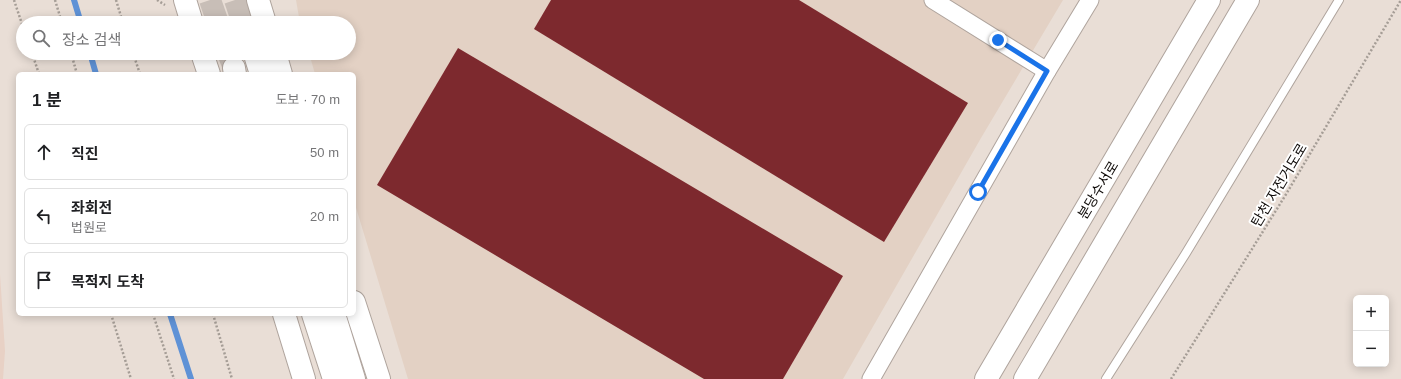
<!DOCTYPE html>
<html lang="ko">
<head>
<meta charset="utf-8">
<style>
  :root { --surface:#fff; --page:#f6f6f6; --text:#202124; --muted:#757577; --line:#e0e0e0 }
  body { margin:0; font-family:Arial,"Noto Sans KR",sans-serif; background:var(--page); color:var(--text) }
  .controls { position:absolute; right:12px; bottom:12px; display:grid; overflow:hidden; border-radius:6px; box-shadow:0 2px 10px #0003 }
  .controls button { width:36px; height:36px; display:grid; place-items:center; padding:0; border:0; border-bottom:1px solid var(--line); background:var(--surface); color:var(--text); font:20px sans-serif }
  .stop { position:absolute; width:12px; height:12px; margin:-9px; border:3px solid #1a73e8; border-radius:50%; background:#fff }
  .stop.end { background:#1a73e8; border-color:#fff; box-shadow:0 1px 4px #0008 }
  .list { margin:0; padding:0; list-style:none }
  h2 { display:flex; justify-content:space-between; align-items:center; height:52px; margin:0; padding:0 16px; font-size:17px }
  h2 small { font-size:13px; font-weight:400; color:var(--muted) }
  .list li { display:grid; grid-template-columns:26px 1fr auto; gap:12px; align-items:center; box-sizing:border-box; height:56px; margin:0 8px 8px; padding:0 8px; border:1px solid var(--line); border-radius:6px }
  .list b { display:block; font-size:15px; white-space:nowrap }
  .list p { margin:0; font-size:13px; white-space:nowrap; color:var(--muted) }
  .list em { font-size:13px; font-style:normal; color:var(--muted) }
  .icon { flex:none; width:22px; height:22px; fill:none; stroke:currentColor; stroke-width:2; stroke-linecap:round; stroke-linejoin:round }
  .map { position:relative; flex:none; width:1401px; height:379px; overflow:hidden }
  .search { position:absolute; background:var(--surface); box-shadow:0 2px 10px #0003; left:16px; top:16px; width:340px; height:44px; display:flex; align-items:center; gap:10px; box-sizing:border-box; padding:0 14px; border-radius:22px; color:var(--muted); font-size:15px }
  .panel { position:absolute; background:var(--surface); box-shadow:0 2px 10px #0003; left:16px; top:72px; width:340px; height:244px; border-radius:6px }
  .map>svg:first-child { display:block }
</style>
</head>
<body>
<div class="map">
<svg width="1401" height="379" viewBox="0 0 1401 379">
  <rect width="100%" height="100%" fill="#e9ded6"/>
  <polygon fill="#e8d1c5" points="0,274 5,351 3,379 0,379"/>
  <polygon fill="#e3d1c4" points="296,0 1063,0 981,138 843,379 408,379 354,201 354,74 315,74 309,53 349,53 349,23 300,23"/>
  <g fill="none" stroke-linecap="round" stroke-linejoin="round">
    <g stroke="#5f92d6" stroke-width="6">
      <polyline points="74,0 81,23"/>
      <polyline points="90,53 96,74"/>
      <polyline points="170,314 191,379"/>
    </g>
  </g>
  <g fill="#7d292e">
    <polygon points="551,0 799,0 968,103 884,242 534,29"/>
    <polygon points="458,48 843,276 783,379 704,379 377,185"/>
  </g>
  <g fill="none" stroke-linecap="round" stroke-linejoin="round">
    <g stroke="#c8beb7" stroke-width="22" stroke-dasharray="22 11" stroke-linecap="butt">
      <polyline points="210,0 218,23"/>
      <polyline points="235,0 243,23"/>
      <polyline points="228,53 234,68"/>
    </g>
    <defs>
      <polyline id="service" points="1106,379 1186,253 1339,0"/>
      <g id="minor">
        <polyline points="933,0 1047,71"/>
        <polyline points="871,379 1047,71 1090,0"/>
      </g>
      <g id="secondary">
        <polyline points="185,0 192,23"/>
        <polyline points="258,0 265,23"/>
        <polyline points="202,53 209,74"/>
        <polyline points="275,53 281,74"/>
        <polyline points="256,58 261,74"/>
        <polyline points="234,68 235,74"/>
        <polyline points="354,302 379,379"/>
        <polyline points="284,314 304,379"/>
        <polyline points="313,314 334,379"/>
        <polyline points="334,314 354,379"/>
      </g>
      <g id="trunk">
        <polyline points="986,379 1209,0"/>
        <polyline points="1025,379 1248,0"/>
      </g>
    </defs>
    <use href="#service" stroke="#afa49d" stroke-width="10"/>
    <use href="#minor" stroke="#afa49d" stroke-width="19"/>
    <use href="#secondary" stroke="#afa49d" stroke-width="24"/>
    <use href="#trunk" stroke="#afa49d" stroke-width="24"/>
    <g stroke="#a59d96" stroke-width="2.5" stroke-dasharray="2 2" stroke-linecap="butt">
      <polyline points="14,0 23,27"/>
      <polyline points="55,0 62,23"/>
      <polyline points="116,0 123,23"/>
      <polyline points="157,0 165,5"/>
      <polyline points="32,53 39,74"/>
      <polyline points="71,53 77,74"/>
      <polyline points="133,53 140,74"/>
      <polyline points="111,314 131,379"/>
      <polyline points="153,314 174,379"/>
      <polyline points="213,314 232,379"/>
      <polyline points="1171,379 1285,196 1401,0"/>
    </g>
    <use href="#service" stroke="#fff" stroke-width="8"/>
    <use href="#minor" stroke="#fff" stroke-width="17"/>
    <use href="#secondary" stroke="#fff" stroke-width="22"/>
    <use href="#trunk" stroke="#fff" stroke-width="22"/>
  </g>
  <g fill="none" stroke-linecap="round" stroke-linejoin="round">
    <polyline stroke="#1a73e8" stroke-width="5" points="978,192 1047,71 998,40"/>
  </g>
  <g text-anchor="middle" stroke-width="4" stroke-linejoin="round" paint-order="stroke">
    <g font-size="14" fill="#0f0b09" stroke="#fff">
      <text transform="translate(1279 185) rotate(-59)" y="5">탄천 자전거도로</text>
      <text transform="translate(1098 190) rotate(-59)" y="5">분당수서로</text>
    </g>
  </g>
</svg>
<div class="controls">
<button>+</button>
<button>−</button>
</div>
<div class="stop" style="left:978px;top:192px"></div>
<div class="stop end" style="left:998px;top:40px"></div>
<div class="search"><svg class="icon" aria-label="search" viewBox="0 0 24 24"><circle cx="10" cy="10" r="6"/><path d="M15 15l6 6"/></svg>장소 검색</div>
<section class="panel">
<h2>1 분<small>도보 · 70 m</small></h2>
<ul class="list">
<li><svg class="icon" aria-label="ahead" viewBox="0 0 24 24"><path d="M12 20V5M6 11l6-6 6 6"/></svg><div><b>직진</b></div><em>50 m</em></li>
<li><svg class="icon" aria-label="left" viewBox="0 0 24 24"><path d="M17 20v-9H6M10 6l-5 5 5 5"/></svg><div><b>좌회전</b><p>법원로</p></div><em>20 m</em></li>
<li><svg class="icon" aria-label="arrive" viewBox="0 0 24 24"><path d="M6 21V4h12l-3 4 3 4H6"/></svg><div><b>목적지 도착</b></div></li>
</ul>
</section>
</div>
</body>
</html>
